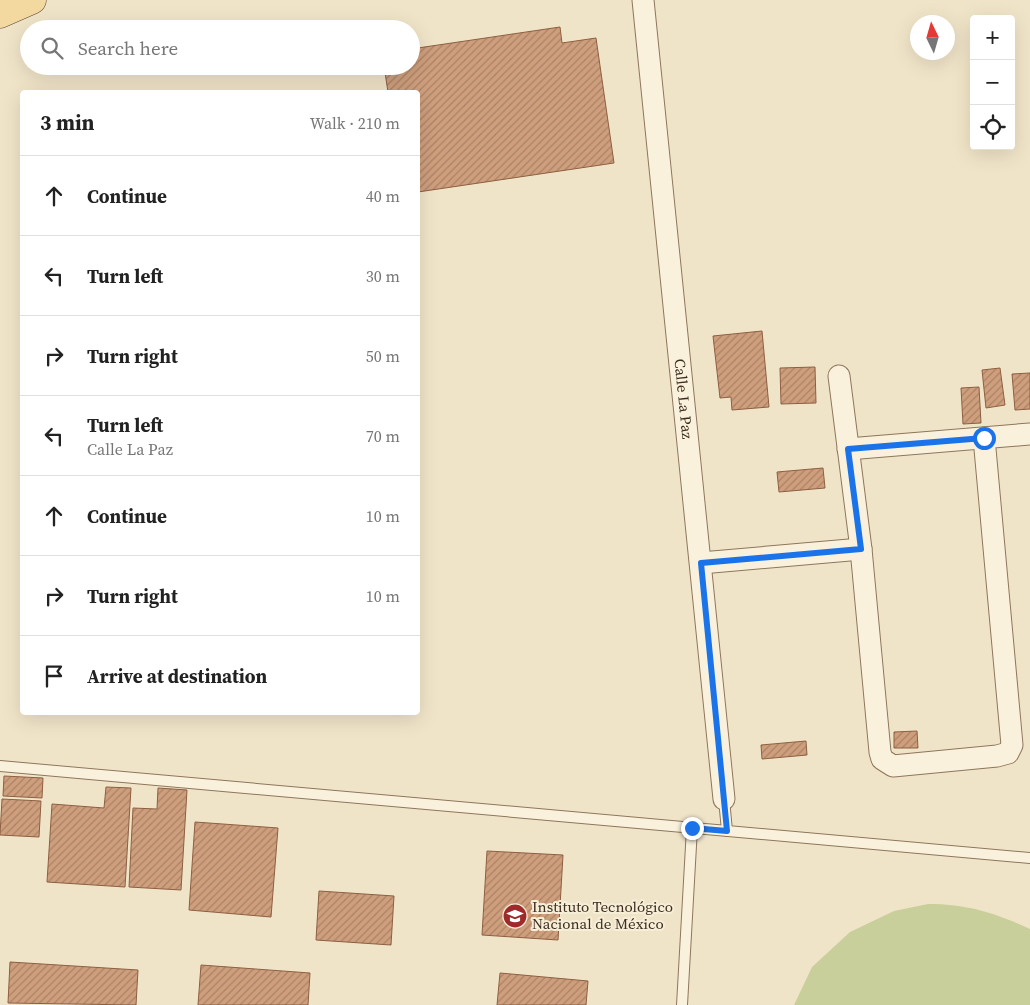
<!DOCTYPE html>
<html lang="en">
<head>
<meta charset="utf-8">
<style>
  :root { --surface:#fff; --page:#f6f6f6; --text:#222; --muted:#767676; --line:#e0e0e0 }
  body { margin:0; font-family:"Source Serif 4",serif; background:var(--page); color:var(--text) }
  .controls { position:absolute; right:15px; top:15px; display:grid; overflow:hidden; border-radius:5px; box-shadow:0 5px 20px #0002 }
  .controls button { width:45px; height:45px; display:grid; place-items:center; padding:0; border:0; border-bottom:1px solid var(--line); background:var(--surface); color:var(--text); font:25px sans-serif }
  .compass { position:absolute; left:910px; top:15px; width:45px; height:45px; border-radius:50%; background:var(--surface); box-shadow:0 5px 20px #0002; rotate:355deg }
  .stop { position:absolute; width:15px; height:15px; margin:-11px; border:4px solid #1a73e8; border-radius:50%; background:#fff }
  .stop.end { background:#1a73e8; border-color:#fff; box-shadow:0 1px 5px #0008 }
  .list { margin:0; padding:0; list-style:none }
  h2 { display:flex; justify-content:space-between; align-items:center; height:65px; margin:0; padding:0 20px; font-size:21px }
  h2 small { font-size:16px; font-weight:400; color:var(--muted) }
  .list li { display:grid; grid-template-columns:32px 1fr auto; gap:15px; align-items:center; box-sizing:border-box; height:80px; padding:0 20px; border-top:1px solid var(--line) }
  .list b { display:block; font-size:19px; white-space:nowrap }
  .list p { margin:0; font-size:16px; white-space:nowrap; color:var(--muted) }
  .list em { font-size:16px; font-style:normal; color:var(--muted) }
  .icon { flex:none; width:28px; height:28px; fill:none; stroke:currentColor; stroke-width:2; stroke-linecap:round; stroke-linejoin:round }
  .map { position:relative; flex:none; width:1030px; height:1005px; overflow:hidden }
  .search { position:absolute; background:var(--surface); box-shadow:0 5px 20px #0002; left:20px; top:20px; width:400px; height:55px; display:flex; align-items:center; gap:12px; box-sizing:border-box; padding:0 18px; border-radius:28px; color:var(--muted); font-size:19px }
  .panel { position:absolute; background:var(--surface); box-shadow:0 5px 20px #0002; left:20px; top:90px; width:400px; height:625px; border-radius:5px }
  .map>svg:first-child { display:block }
</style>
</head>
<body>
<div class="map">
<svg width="1030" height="1005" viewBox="0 0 1030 1005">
  <defs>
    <pattern id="building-hatch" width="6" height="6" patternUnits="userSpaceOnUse" patternTransform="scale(1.25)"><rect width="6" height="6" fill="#cf9f7d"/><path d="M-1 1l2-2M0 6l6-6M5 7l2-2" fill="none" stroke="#a98266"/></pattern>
  </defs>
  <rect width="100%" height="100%" fill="#f0e4c8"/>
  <path fill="#c9cf9b" d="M928 904C968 904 995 913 1030 929V1005H794L812 967 850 932 894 911Z"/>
  <g fill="url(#building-hatch)" stroke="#8d5f41">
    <polygon points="560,27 562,43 596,38 614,163 418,192 418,92 388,92 384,66 411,66 411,49"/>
    <polygon points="762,331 769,407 732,410 731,397 720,398 713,336"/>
    <polygon points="815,367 816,403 781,404 780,368"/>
    <polygon points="1000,368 1005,405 986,408 982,370"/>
    <polygon points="1030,373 1030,409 1015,410 1012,374"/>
    <polygon points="979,387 981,423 963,424 961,388"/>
    <polygon points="823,468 825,488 779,492 777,472"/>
    <polygon points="917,731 918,748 894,748 894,732"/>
    <polygon points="806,741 807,755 762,759 761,745"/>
    <polygon points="4,776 43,778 42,798 3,796"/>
    <polygon points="106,787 131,788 125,887 47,882 52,804 104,808"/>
    <polygon points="158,788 187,790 181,890 129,887 133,808 157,809"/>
    <polygon points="2,799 41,801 39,837 0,835"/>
    <polygon points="195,822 278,828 271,917 189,910"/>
    <polygon points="487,851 563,855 558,940 482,935"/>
    <polygon points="319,891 394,896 391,945 316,940"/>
    <polygon points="10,962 138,970 136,1005 8,1003"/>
    <polygon points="201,965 310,973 308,1005 198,1005"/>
    <polygon points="500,973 588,981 586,1005 497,1005"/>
  </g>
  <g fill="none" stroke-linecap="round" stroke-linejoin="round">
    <defs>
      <g id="lane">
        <polyline points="0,766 1030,858"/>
        <polyline points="724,799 727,831"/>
        <polyline points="682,1005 692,828"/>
      </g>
      <g id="street">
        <path id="s1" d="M643 0 724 799"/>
        <polyline points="839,376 861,549 880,752 882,759 893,766 997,756 1008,753 1012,745 984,438"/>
        <polyline points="848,449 1030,434"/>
        <polyline points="701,563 861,549"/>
      </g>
      <polyline id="primary" points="0,14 32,0"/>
    </defs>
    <use href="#lane" stroke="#8d765c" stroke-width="12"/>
    <use href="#street" stroke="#8d765c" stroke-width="23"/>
    <use href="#primary" stroke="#5b4430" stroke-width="29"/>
    <use href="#lane" stroke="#faf1dc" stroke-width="10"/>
    <use href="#street" stroke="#faf1dc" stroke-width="21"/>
    <use href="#primary" stroke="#f3d9a0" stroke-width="28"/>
  </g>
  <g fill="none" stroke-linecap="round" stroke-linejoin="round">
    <polyline stroke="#1a73e8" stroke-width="6" points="692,828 727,831 701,563 861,549 848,449 984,438"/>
  </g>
  <defs>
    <symbol id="university-disc" viewBox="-11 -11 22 22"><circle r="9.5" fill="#9e2a2b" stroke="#f7eed8"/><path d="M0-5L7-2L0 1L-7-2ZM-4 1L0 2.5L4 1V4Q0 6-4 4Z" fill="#fff"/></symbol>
  </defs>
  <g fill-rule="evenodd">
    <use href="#university-disc" x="501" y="902" width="28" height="28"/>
  </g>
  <g text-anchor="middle" stroke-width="4" stroke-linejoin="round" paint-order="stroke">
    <g font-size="15" fill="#3d2e20" stroke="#f7eed8">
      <text dy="5" stroke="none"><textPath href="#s1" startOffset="401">Calle La Paz</textPath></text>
    </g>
    <g font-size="15" fill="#3d2e20" stroke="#f7eed8" text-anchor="start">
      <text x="532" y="912">Instituto Tecnológico<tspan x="532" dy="17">Nacional de México</tspan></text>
    </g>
  </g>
</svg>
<div class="controls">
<button>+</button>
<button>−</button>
<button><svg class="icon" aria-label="locate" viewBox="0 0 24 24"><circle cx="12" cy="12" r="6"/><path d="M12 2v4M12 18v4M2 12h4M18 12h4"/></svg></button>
</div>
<svg class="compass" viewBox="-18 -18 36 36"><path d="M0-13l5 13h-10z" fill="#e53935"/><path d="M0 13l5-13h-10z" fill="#767676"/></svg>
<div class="stop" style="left:984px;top:438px"></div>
<div class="stop end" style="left:692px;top:828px"></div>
<div class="search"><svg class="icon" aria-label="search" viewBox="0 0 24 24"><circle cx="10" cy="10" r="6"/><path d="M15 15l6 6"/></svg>Search here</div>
<section class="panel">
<h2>3 min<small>Walk · 210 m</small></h2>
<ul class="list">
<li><svg class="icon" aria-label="ahead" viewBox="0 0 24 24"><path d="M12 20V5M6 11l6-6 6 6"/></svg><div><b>Continue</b></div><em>40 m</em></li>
<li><svg class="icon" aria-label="left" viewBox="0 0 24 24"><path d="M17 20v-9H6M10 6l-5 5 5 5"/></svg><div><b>Turn left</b></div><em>30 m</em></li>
<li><svg class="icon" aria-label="right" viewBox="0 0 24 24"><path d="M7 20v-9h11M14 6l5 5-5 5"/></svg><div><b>Turn right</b></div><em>50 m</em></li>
<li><svg class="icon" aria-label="left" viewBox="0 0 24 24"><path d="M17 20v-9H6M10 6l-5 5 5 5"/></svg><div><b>Turn left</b><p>Calle La Paz</p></div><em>70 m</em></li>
<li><svg class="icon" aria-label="ahead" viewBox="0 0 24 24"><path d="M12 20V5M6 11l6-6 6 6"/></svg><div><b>Continue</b></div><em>10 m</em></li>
<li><svg class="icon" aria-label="right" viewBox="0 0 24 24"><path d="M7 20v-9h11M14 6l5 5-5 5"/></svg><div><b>Turn right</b></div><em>10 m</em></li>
<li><svg class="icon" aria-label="arrive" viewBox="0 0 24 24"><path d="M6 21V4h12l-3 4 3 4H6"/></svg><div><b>Arrive at destination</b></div></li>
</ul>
</section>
</div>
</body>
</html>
